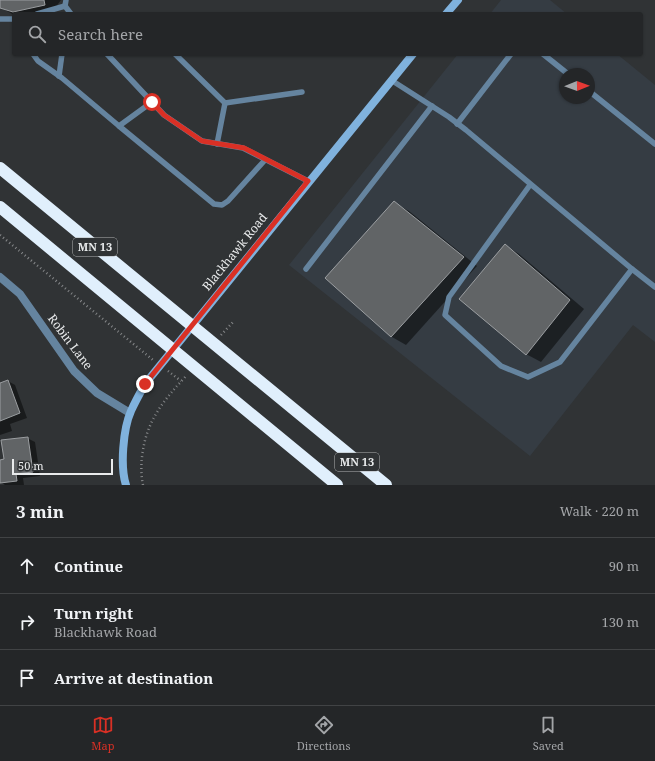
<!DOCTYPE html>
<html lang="en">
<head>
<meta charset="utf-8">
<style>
  :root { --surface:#242628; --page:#303234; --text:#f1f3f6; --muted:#a3a5a8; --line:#414345; --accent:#d93025 }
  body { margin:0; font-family:"Noto Serif",serif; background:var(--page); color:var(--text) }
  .compass { position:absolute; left:559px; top:68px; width:36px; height:36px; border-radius:50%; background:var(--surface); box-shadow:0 1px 3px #0004; rotate:89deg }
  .scale { position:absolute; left:12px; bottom:10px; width:101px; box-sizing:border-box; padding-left:4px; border:2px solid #e9ebec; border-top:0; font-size:11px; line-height:14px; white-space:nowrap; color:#e9ebec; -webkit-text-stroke:3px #303335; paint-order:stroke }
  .stop { position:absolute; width:12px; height:12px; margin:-9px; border:3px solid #d93025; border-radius:50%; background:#fff }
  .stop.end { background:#d93025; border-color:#fff; box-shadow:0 1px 4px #0008 }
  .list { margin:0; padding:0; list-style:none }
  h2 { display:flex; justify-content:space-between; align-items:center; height:52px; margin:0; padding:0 16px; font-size:17px }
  h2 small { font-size:13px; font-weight:400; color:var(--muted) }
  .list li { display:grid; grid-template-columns:26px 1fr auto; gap:12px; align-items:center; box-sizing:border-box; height:56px; padding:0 16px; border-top:1px solid var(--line) }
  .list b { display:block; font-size:15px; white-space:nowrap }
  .list p { margin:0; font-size:13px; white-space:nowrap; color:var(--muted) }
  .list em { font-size:13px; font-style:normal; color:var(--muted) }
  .icon { flex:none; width:22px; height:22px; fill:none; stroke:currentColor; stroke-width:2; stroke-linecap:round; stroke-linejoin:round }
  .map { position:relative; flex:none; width:655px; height:485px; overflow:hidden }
  .search { position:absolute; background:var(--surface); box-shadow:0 1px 3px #0004; left:12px; right:12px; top:12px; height:44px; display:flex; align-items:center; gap:10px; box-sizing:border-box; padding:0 14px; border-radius:4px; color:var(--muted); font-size:15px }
  .sheet { height:220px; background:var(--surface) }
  nav { display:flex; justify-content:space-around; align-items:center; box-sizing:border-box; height:56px; border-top:1px solid var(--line); background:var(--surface); font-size:11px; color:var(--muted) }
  nav a { display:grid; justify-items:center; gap:2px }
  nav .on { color:var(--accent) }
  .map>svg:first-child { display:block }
</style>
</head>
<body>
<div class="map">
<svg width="655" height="485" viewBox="0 0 655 485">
  <rect width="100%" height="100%" fill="#303335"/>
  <g fill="#353c43" fill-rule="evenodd">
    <polygon points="501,0 550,0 567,14 490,14"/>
    <path d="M458 54H617L655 85V342L633 325 530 456 289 265ZM565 74H589V98H565Z"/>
  </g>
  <g fill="#0007">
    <polygon points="0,0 61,0 55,8 46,14 14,15 0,7"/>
    <polygon points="394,203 409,211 477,266 406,345 392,337 326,278"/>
    <polygon points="505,245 519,254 584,309 541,362 526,354"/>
    <polygon points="8,381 15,385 27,418 10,424 12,431 0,435 0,384"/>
    <polygon points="27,438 35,442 40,476 23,478 24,485 5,485 1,482 0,461 5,460"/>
  </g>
  <g fill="#616466" stroke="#9b9ea1">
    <polygon points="0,0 44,0 45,5 13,12 0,8"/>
    <polygon points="394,201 464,257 391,337 325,278"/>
    <polygon points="505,244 570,300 526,355 459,299"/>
    <polygon points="8,380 20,413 0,421 0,383"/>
    <polygon points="28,437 33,472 16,474 17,481 0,483 0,460 4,459 1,440"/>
  </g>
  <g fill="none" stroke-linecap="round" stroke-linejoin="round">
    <g stroke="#86888a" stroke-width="2.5" stroke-dasharray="1 3" stroke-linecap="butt">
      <polyline points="0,235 153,360"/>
      <polyline points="221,335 234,321"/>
      <polyline points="168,371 181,381"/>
      <path d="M143 485C141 476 141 466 142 457 146 421 163 401 187 375"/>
    </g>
    <g stroke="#65849f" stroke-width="5.5">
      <polyline points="66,0 65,6 71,14"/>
      <polyline points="37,14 65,6"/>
      <polyline points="0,19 14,19"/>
      <polyline points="33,54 38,61 62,78 119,126"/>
      <polyline points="107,54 164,115 202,141 243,148 308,181"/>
      <polyline points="175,54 225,103 217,144"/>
      <polyline points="543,54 568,74"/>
      <polyline points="59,76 62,54"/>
      <polyline points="391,80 449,117 466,130 632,269 560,362 528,377 501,366 445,315 449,297 530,185"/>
      <polyline points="589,91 655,144"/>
      <polyline points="152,102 119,126 214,204 222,205 228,201 265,160"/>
      <polyline points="225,103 302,92"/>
      <polyline points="457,124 511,54"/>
      <polyline points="306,269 432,106"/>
      <polyline points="632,269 655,287"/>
    </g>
    <polyline stroke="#65849f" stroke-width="8" points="0,277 20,294 74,371 97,393 130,413"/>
    <g stroke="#80b2dd" stroke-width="8">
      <polyline points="446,14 458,0"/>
      <path d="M126 485C120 467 123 429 131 411 135 402 140 393 145 384L413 54"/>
    </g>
    <g stroke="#e0effc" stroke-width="12">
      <polyline points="0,168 386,485"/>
      <polyline points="0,207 337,485"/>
    </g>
  </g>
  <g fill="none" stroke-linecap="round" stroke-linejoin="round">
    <polyline stroke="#d93025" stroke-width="5" points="145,384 308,181 244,148 202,141 164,115 152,102"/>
  </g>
  <g text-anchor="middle" stroke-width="3" stroke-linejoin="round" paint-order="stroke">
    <g fill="#303335" stroke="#b2b4b5" stroke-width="1">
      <rect x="73" y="238" width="44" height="18" rx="3"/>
      <rect x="335" y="453" width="44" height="18" rx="3"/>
    </g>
    <g font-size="11" font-weight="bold" fill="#e9ebec">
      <text x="95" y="251">MN 13</text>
      <text x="357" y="466">MN 13</text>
    </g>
    <g font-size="12" fill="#e9ebec" stroke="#303335">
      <text transform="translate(235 252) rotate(-51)" y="4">Blackhawk Road</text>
      <text transform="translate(70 342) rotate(53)" y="4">Robin Lane</text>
    </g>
  </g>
</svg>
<svg class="compass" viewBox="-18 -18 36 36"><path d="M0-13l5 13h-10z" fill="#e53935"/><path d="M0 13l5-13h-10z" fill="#a3a5a8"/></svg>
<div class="scale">50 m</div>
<div class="stop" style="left:152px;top:102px"></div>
<div class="stop end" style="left:145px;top:384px"></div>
<div class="search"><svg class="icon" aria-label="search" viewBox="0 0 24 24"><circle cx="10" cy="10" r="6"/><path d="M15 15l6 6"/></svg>Search here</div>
</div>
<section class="sheet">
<h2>3 min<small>Walk · 220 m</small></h2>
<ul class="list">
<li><svg class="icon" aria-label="ahead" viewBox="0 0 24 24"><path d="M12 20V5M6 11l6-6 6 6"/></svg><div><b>Continue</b></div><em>90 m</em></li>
<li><svg class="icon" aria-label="right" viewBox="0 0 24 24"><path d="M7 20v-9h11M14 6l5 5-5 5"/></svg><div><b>Turn right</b><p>Blackhawk Road</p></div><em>130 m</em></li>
<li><svg class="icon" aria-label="arrive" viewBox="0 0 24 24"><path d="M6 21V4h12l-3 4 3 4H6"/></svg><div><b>Arrive at destination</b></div></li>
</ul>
</section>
<nav>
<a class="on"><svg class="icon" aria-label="map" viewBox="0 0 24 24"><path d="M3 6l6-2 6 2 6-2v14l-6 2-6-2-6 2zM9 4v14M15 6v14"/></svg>Map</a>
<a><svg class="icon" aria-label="directions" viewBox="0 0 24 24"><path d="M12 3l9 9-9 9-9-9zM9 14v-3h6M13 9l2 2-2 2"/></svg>Directions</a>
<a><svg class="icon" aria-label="saved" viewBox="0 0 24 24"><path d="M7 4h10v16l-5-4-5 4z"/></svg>Saved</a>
</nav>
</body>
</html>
